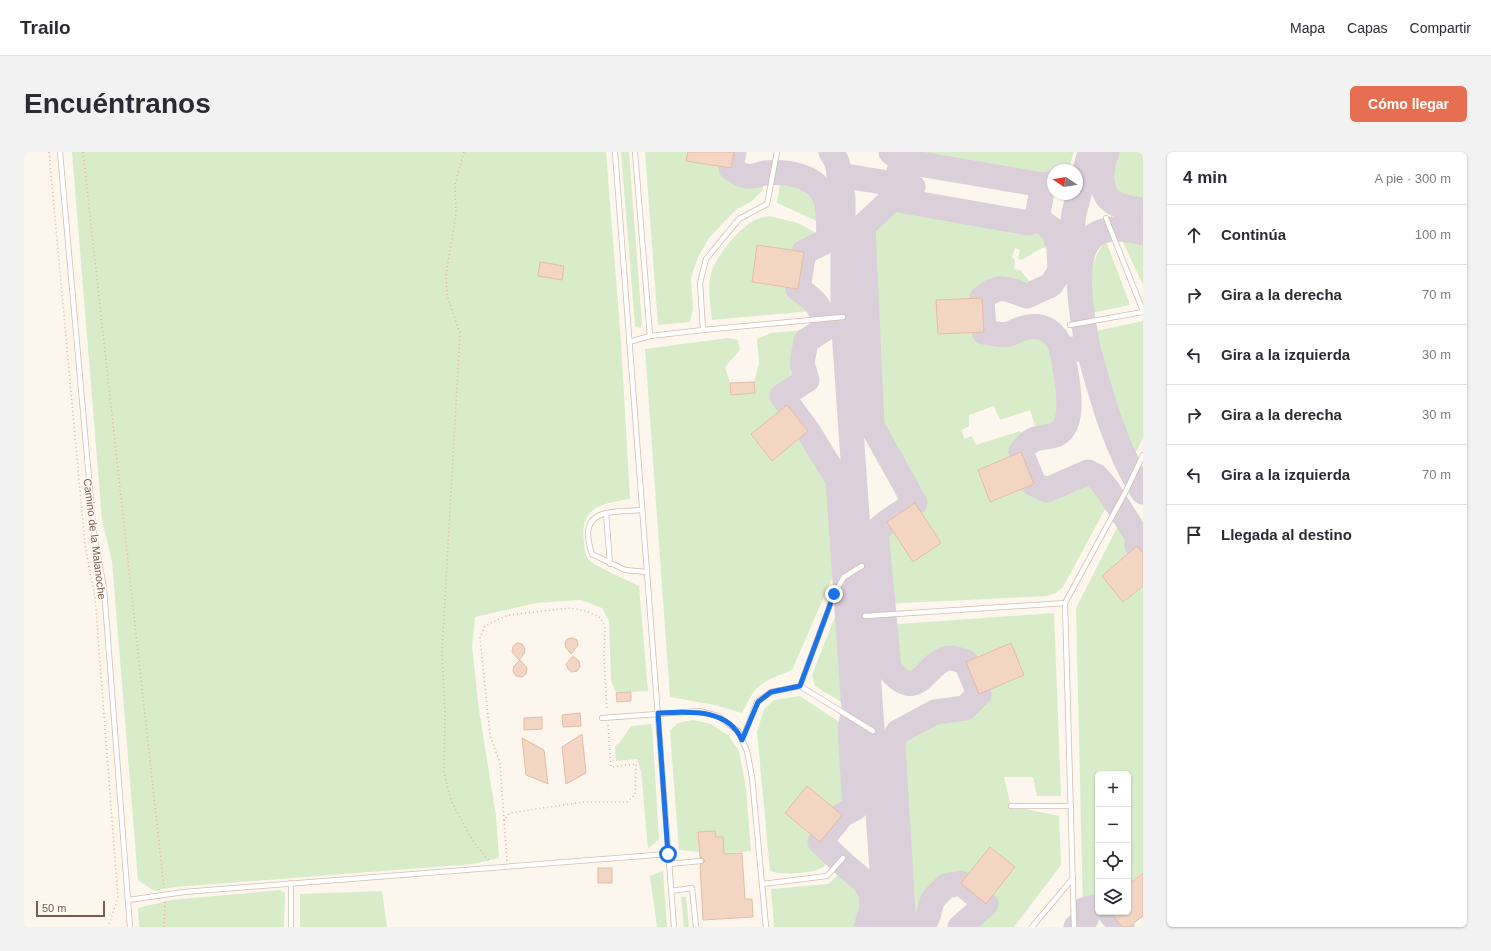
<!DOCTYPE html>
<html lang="es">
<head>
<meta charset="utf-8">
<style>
  :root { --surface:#fff; --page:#f2f2f3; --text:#2b2b33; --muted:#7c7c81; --line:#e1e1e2; --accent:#e76f51 }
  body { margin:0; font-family:Helvetica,sans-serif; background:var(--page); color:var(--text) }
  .controls { position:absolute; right:12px; bottom:12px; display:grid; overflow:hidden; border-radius:6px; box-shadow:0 1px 3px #0004 }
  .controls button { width:36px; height:36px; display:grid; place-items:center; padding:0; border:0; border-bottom:1px solid var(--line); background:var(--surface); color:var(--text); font:20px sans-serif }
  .compass { position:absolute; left:1023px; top:12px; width:36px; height:36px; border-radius:50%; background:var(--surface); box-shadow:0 1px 3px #0004; rotate:282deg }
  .scale { position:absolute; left:12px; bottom:10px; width:69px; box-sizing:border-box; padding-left:4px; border:2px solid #7a5c4d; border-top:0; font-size:11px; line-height:14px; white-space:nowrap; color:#7a5c4d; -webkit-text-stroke:3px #fffaf3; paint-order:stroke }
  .stop { position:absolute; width:12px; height:12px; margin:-9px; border:3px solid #1a73e8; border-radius:50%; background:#fff }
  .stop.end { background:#1a73e8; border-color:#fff; box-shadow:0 1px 4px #0008 }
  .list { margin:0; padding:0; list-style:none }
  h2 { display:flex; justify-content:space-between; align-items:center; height:52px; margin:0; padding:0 16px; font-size:17px }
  h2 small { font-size:13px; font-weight:400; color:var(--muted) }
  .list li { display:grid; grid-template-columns:26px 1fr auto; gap:12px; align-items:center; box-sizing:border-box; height:60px; padding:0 16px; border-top:1px solid var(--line) }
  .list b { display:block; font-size:15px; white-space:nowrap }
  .list em { font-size:13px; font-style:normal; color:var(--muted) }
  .icon { flex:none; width:22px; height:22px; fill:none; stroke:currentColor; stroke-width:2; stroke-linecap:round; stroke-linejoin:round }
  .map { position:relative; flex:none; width:1119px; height:775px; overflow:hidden; border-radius:6px }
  header { display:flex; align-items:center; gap:24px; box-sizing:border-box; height:56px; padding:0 20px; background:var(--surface); border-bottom:1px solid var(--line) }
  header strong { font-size:19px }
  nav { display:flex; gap:22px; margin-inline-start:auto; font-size:14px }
  .intro { display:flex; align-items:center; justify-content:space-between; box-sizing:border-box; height:96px; padding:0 24px }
  h1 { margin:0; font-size:28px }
  .button { padding:10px 18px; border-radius:6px; background:var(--accent); color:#fff; font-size:14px; font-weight:700 }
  main { display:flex; gap:24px; padding:0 24px }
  aside { flex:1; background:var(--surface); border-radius:6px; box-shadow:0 1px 3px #0004 }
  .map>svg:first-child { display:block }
</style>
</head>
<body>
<header>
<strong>Trailo</strong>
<nav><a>Mapa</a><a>Capas</a><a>Compartir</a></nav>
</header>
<div class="intro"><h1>Encuéntranos</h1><a class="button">Cómo llegar</a></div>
<main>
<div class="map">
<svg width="1119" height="775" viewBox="0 0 1119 775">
  <rect width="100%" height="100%" fill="#fdf6ec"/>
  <g fill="#d8ecc9">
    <path d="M48 0H582L597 190 606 347C579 351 555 355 560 389 560 395 561 404 566 409 569 413 607 430 615 434L624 539 592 541 587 528 585 469 578 456 557 448 512 451 451 465 448 494 455 558 472 664 475 706 449 712 151 735 130 739 114 728 88 409 78 368Z"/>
    <polygon points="597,0 605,0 618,172 616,176 611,174"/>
    <polygon points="621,0 664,0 662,9 707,16 724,25 739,21 739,38 728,49 713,57 699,71 685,86 674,105 667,126 669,157 666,170 634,173"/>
    <polygon points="872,0 1050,0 1044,18 1029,18 1029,31 1019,33 878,9 869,2"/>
    <path d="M1090 0H1119V50C1091 46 1080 26 1090 0Z"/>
    <path d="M758 20C796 29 804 34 804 74L753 51Z"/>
    <path d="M868 47 1005 71C1018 76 1023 81 1025 95L1018 96 998 108 994 107 996 98 991 96 988 105 991 108 990 117 996 118 1013 138 1003 144 982 136 968 138 958 146 912 149 914 182C929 182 945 179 959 180 968 180 975 184 984 182 999 180 1005 169 1024 177 1041 184 1050 260 1042 274 1037 283 1024 284 1015 285L1006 258 976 268 970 254 945 263V274L938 278 940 287 948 284 952 293 996 279 1004 290 997 300 954 318 967 350 1010 332 1023 338 1064 320C1077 327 1084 335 1085 350L1039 435 1032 441 1023 444 859 452 852 379 863 370 889 409 917 391 891 351 848 274 839 74Z"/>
    <path d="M745 64 774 71 805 88 780 100 733 93 728 130C761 138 773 127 798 158L688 168C687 154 683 137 687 122 691 105 715 76 731 68 735 66 741 65 745 64Z"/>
    <polygon points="1097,86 1119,90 1119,133"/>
    <path d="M1082 89 1106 153 1067 161C1065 135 1064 109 1082 89Z"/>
    <polygon points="1119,169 1119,286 1111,302 1083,235 1072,179"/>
    <path d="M802 176 782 189 778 211 783 228 758 244 763 253 727 282 748 309 784 279 814 328 819 401 768 518C738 530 732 531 718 561L691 553 646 545 621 197 704 186 714 188 716 198 701 215 706 231 707 243 731 241 730 230 735 211 733 187 747 181Z"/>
    <polygon points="1100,362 1113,384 1113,394 1078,424 1099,450 1119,434 1119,725 1117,722 1104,733 1104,622 1074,622 1074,754 1059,758 1052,456"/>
    <polygon points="821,439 830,558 791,534 788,523"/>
    <path d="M1030 461 1037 644H1013L1009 625H980L987 654 1035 664 1037 713 990 775H936L962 752 991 715 966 695 937 731 916 735C914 739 910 744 908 749 903 765 906 775 884 775L880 770 879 759 869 594 870 586 874 580 911 560 941 556 955 542 1000 523 986 491 942 510 926 506 910 514 898 528 890 531 882 530 872 525 865 517 861 473Z"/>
    <path d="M776 544 826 577 831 656 818 663 783 634 761 661 810 703C807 707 804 713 799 715 789 722 757 723 746 719L733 580 740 557 750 548Z"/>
    <polygon points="669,568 687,572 705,584 715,599 722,637 727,699 695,702 699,685 692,685 691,679 674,680 675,700 655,698 646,579 654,571"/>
    <polygon points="628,572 635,687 624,697 617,619 613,607 592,609 591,594 596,590 607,574"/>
    <path d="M823 715C849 736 854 743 842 775H750L747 737 804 732Z"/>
    <polygon points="639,719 643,775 633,775 626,724"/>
    <polygon points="256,738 261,741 260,775 115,775 114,756 147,748"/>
    <polygon points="358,739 363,775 276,775 276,742"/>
    <polygon points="657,745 662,745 665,775 660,775"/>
  </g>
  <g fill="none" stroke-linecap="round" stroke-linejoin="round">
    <g stroke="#dbcfda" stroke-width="25">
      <path d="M710 0 707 16C712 19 717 24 723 24 729 25 736 22 741 21 762 19 793 23 801 46 806 59 804 74 805 88L780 100 774 137C792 148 797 155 802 176L782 189 778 211 783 228 758 244 784 279 814 328 830 558 826 577 831 656 818 663 796 690 823 715 840 729 848 743 847 760 842 775"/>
      <polyline points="807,0 813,10 819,47 819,165 862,775"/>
      <path d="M867 0 878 9 868 47 839 74 848 274 891 351 863 370 852 379 865 517C896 555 902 506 927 506 931 506 937 509 942 510L955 542 941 556 911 560 874 580 870 586 869 594 879 759 880 770 884 775"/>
      <path d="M1083 0C1076 17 1073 44 1094 53 1102 56 1111 57 1119 58"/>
      <polygon points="878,9 1019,33 1013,66 1005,71 868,47"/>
      <polyline points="815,23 889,35"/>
      <path d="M1029 31 1019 33 1013 66 1029 78 1035 95 1036 119 1027 133 1003 144C983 137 976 131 958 146L960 180C968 181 977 184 985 182 990 180 995 177 1000 176 1020 171 1032 180 1038 198L1064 196C1059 169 1041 90 1079 79 1092 75 1106 78 1119 81"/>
      <polyline points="1044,113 1050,61 1066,0"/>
      <path d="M1119 340C1091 296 1078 246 1064 196L1038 198C1041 219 1057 277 1028 284 1012 287 1007 285 997 300L1010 332 1023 338 1064 320 1072 324 1084 338 1113 384V394L1119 401"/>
      <polyline points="1085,760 1098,775"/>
      <path d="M895 775C909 765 903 758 909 748 912 743 918 738 922 734L937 731 962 752 936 775"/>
      <polyline points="1052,775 1062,767 1059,758 1074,754"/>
    </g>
  </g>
  <g fill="#f3d5c3" stroke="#e6bba3">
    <polygon points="664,0 710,0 707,16 662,9"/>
    <polygon points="733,93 780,100 774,137 728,130"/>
    <polygon points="516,110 540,114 538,128 514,124"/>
    <polygon points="958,146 960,180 914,182 912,148"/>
    <polygon points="730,230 731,241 707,243 706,231"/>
    <polygon points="763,253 784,279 748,309 727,282"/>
    <polygon points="997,300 1010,332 966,350 954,318"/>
    <polygon points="891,351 917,391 889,410 863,370"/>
    <polygon points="1113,394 1119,401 1119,434 1099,450 1078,424"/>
    <polygon points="549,486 553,488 554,493 547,502 542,496 541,491 543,487"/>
    <polygon points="493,491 498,492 501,497 500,502 495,508 488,500 489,494"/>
    <polygon points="987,491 1000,523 955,542 942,510"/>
    <polygon points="549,504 555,509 556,515 553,519 548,520 544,517 542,512"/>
    <polygon points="496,508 503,516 502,522 498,525 492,524 489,519 490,514"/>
    <polygon points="607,540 607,549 593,550 592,541"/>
    <polygon points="556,561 557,574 539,575 538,563"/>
    <polygon points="518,565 518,577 500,578 500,566"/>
    <polygon points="558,582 562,621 542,632 538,595"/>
    <polygon points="498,586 520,598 524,632 502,623"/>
    <polygon points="783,634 818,663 796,690 761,661"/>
    <polygon points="691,679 692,685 699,685 700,702 718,701 721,747 728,747 729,765 679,768 676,713 681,709 679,706 676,705 674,680"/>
    <polygon points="966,695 991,715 962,752 937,731"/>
    <rect x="574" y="716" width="14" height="15"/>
    <polygon points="1119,721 1119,764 1105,775 1098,775 1086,760 1104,760 1104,733"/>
  </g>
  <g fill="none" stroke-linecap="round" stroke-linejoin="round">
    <defs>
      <g id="lane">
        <polyline points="36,0 70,383 80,436 106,775"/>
        <polyline points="591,0 650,775"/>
        <polyline points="753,0 743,52 715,67 682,107 676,131 679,178 819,165"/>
        <polyline points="1082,66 1119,159"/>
        <polyline points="1046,173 1119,160"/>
        <polyline points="626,184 679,178"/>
        <polyline points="605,190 626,184 611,0"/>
        <path d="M618 358C599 360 565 355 564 381 564 387 566 396 568 402L601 418 623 420"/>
        <polyline points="582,361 586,412"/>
        <polyline points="1041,451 1050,775"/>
        <polyline points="841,464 1041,451 1102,339 1119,303"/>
        <polyline points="776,534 810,442 820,425 838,414"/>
        <polyline points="578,566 675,559 694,564 714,579 723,599 728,625 742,775"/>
        <polyline points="718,588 733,550 747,540 776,534 849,579"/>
        <polyline points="987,654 1047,654"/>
        <polyline points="645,712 677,709"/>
        <polyline points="738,732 803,724 819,706"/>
        <polyline points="647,739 668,736 672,775"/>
        <polyline points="104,748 160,740 644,702"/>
        <polyline points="267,775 267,731"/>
        <polyline points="1008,775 1049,726"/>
      </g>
    </defs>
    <use href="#lane" stroke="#d1beb0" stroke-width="6"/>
    <g stroke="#d9b8a5" stroke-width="1.5" stroke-dasharray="1 3" stroke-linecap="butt">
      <polyline points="25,0 61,393 71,445 94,746 84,775"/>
      <polyline points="59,0 140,736"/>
      <polyline points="440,0 431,32 432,62 422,123 423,143 436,181 418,500 421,562 420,621 428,651 449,689 465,709"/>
      <polyline points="480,668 476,611 466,583 456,485 461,474 484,463 546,456 562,459 577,466 581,476 580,504 583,559"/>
      <polyline points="483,709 480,668 486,661 559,650 603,650 611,643 612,612 587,615 584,572"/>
      <polyline points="140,775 141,749"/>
    </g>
    <use href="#lane" stroke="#fff" stroke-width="4.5"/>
  </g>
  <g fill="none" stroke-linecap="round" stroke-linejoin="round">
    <path stroke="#1a73e8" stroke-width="5" d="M644 702 634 561C664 560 703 555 718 588L734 550 747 540 776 534 810 442"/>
  </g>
  <g text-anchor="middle" stroke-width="3" stroke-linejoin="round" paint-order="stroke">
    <g font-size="11" fill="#7a5c4d" stroke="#fffaf3">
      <text transform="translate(71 387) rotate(83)" y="4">Camino de la Malanoche</text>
    </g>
  </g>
</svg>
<div class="controls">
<button>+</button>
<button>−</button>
<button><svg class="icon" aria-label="locate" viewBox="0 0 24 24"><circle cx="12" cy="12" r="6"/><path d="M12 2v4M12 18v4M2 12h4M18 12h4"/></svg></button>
<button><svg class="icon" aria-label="layers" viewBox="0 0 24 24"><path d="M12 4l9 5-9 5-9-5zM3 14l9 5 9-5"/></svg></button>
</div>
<svg class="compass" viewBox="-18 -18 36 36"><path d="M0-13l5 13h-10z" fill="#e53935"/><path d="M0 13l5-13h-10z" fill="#7c7c81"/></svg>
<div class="scale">50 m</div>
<div class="stop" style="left:644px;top:702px"></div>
<div class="stop end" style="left:810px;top:442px"></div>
</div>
<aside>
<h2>4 min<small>A pie · 300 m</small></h2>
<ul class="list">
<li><svg class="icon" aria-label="ahead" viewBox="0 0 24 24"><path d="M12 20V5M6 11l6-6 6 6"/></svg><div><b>Continúa</b></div><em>100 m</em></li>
<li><svg class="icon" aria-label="right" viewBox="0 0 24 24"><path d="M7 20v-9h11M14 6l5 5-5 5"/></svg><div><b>Gira a la derecha</b></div><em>70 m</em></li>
<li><svg class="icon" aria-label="left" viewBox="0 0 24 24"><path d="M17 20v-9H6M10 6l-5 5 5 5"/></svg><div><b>Gira a la izquierda</b></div><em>30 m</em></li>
<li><svg class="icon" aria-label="right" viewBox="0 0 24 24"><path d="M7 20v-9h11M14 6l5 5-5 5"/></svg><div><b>Gira a la derecha</b></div><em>30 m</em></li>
<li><svg class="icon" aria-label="left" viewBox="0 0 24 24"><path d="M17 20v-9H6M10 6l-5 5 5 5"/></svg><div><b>Gira a la izquierda</b></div><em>70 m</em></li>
<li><svg class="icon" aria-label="arrive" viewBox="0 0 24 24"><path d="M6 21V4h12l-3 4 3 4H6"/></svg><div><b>Llegada al destino</b></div></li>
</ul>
</aside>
</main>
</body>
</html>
